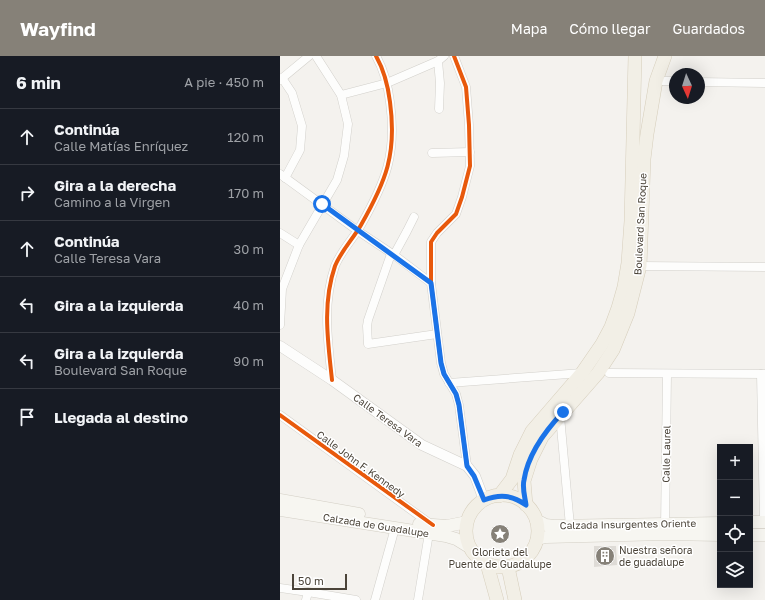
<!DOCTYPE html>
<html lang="es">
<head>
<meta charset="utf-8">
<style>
  :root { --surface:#171b24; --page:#242831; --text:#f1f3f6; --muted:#9ea1a6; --line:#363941; --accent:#868178 }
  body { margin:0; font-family:"Golos Text",sans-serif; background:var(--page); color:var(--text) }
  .controls { position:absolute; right:12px; bottom:12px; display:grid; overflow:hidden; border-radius:0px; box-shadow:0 4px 16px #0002 }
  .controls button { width:36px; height:36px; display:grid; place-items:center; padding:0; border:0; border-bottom:1px solid var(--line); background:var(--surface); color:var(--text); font:20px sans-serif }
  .compass { position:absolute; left:389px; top:12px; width:36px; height:36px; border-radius:50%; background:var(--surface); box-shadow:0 4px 16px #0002; rotate:176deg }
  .scale { position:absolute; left:12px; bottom:10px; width:55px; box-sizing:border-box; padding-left:4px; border:2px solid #4b4439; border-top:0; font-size:11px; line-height:14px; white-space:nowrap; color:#4b4439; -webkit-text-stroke:3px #fff; paint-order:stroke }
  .stop { position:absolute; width:12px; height:12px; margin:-9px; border:3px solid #1a73e8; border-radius:50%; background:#fff }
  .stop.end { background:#1a73e8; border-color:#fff; box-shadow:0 1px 4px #0008 }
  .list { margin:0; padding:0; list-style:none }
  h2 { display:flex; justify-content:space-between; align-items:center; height:52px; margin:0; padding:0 16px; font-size:17px }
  h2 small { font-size:13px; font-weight:400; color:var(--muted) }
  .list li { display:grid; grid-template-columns:26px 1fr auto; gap:12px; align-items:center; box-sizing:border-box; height:56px; padding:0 16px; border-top:1px solid var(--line) }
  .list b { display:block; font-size:15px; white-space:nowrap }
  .list p { margin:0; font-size:13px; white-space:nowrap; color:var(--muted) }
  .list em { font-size:13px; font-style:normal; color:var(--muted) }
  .icon { flex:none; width:22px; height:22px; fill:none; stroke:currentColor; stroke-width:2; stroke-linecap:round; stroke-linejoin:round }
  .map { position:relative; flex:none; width:485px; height:544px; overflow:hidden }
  header { display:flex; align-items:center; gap:24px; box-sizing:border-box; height:56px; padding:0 20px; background:var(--accent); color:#fff }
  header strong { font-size:19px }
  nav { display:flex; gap:22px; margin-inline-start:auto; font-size:14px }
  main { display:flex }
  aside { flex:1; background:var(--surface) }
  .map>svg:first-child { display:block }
</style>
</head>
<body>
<header>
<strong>Wayfind</strong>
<nav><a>Mapa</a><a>Cómo llegar</a><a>Guardados</a></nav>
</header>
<main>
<aside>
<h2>6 min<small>A pie · 450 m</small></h2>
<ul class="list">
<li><svg class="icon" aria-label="ahead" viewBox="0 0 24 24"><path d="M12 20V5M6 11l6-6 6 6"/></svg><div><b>Continúa</b><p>Calle Matías Enríquez</p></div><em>120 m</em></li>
<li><svg class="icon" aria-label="right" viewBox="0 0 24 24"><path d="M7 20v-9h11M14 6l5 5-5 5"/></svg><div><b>Gira a la derecha</b><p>Camino a la Virgen</p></div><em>170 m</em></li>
<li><svg class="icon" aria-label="ahead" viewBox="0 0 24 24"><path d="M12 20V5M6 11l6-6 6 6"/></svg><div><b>Continúa</b><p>Calle Teresa Vara</p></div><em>30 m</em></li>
<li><svg class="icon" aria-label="left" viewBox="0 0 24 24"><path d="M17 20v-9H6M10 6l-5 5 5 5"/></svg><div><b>Gira a la izquierda</b></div><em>40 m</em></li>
<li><svg class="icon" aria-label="left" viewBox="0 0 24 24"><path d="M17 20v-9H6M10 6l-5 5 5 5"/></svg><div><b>Gira a la izquierda</b><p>Boulevard San Roque</p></div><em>90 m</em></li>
<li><svg class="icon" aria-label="arrive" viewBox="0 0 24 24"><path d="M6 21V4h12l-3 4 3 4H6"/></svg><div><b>Llegada al destino</b></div></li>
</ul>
</aside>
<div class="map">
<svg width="485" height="544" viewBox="0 0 485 544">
  <rect width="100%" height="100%" fill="#f4f2ee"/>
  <polygon fill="#dedbd6" points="314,490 336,490 337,509 314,511"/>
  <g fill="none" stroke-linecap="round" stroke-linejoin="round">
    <defs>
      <g id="minor">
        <polyline points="174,0 186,31 189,69 190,110 182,141 176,158 157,177 151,186 151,227 161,307 164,318 176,338 179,349 187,410"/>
        <polyline points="158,5 160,27 159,53"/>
        <polyline points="2,22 12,37 22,70 20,94 5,122"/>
        <polyline points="0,24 29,0"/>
        <polyline points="376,25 395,25"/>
        <polyline points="419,26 485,27"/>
        <polyline points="61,39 107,27 158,5 164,0"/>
        <polyline points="152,97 190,96"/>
        <polyline points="0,118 78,175 114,199 151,227"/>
        <polyline points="0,177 19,189"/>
        <polyline points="111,198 88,264 87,270 88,288 157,278"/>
        <polyline points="114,199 127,175 134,161"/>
        <polyline points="360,210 485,211"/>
        <polyline points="0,269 2,233 19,189 57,124 64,100 68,68 61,39 36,0"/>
        <polyline points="329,317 485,318"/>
        <polyline points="481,318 484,466"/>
        <path d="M52 324C48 286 42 248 55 210 61 195 73 183 81 169 106 125 117 98 110 46 108 30 104 14 96 0"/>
        <polyline points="169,327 302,317"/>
        <polyline points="0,359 152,469"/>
        <polyline points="280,360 290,470"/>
        <polyline points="385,472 387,318"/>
        <polyline points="0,532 28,536 76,544"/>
        <polyline points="26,544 28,536"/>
        <polyline points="95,544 115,472"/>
        <polyline points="138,544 149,477"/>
      </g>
      <polyline id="tertiary" points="0,290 52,324 142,389 187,410 195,420 204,444"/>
      <g id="secondary">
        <polyline points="0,444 79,458"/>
        <polyline points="0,454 166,480 176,483 189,491"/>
        <polyline points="256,464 266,469 274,470 440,467"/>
        <polyline points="470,466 485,466"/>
        <polyline points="139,468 167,470 187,466"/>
        <polyline points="470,479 485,479"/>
        <polyline points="257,483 266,481 385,478 440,479"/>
      </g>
      <g id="primary">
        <circle cx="222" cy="475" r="36"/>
        <polyline points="219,440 232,423 240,399 252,375 302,317 322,288 331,271 338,252 344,231 348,207 351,165 355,0"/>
        <polyline points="246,449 244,425 251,403 262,381 318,317 333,294 348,257 360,210 364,103 367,78 376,25 385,0"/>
        <polyline points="207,508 217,544"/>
        <polyline points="228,511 235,544"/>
      </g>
    </defs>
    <use href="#minor" stroke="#d2d0cb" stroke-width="9"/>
    <use href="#tertiary" stroke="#d2d0cb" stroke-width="11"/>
    <use href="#secondary" stroke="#d3cfc5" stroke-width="13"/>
    <use href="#primary" stroke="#d6cebb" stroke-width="14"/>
    <use href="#minor" stroke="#fdfdfc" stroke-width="8"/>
    <use href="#tertiary" stroke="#fdfdfc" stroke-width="10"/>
    <use href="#secondary" stroke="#f7f6f1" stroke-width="12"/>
    <use href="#primary" stroke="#f2efe6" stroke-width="13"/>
    <defs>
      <g id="cycleway">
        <polyline points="174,0 186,31 189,69 190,110 182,141 176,158 157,177 151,186 151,227 161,307 164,318 176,338 179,349 187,410"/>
        <path d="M52 324C48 286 42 248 55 210 61 195 73 183 81 169 106 125 117 98 110 46 108 30 104 14 96 0"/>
        <polyline points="0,359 153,469"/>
      </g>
    </defs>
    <use href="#cycleway" stroke="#fff" stroke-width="6"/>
    <use href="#cycleway" stroke="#e8590c" stroke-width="4"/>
  </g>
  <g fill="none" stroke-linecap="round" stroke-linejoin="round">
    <path stroke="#1a73e8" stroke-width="5" d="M42 148 151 227 161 307 164 318 176 338 179 349 187 410 194 420 204 444C220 438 232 439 246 449 245 441 242 432 244 424 248 398 266 374 283 356"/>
  </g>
  <defs>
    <symbol id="sight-disc" viewBox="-11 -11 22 22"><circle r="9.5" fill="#868178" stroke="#fff"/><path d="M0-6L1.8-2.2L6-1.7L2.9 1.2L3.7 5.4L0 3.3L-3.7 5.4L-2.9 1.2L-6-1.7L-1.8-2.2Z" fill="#fff"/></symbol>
    <symbol id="building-disc" viewBox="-11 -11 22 22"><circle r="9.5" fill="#868178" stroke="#fff"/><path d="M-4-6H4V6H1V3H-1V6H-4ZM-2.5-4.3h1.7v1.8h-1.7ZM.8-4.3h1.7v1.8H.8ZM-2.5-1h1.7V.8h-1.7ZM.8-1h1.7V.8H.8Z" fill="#fff"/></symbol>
  </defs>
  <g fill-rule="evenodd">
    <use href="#sight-disc" x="209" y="467" width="22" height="22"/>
    <use href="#building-disc" x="314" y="489" width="22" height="22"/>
  </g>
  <g text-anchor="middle" stroke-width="3" stroke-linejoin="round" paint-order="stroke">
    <g font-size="10" fill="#4b4439" stroke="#fff">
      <text transform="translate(360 168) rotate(-87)" y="4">Boulevard San Roque</text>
      <text transform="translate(108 364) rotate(36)" y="4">Calle Teresa Vara</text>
      <text transform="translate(386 398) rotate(-89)" y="4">Calle Laurel</text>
      <text transform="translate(81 408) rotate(36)" y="4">Calle John F. Kennedy</text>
      <text transform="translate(348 468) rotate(-1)" y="4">Calzada Insurgentes Oriente</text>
      <text transform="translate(96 469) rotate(9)" y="4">Calzada de Guadalupe</text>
    </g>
    <g font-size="10" fill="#4b4439" stroke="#fff" text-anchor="start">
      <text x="339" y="498">Nuestra señora<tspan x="339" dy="12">de guadalupe</tspan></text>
      <text x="220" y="500" text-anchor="middle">Glorieta del<tspan x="220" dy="12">Puente de Guadalupe</tspan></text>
    </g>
  </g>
</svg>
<div class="controls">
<button>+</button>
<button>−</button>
<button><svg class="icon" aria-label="locate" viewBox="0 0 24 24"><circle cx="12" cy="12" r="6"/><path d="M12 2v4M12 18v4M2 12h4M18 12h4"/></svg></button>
<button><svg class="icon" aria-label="layers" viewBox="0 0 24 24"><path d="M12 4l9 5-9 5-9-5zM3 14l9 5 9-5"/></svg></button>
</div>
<svg class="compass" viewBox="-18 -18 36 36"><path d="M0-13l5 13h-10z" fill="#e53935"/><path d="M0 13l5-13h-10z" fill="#9ea1a6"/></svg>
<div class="scale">50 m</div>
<div class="stop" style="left:42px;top:148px"></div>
<div class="stop end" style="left:283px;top:356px"></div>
</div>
</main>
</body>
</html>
